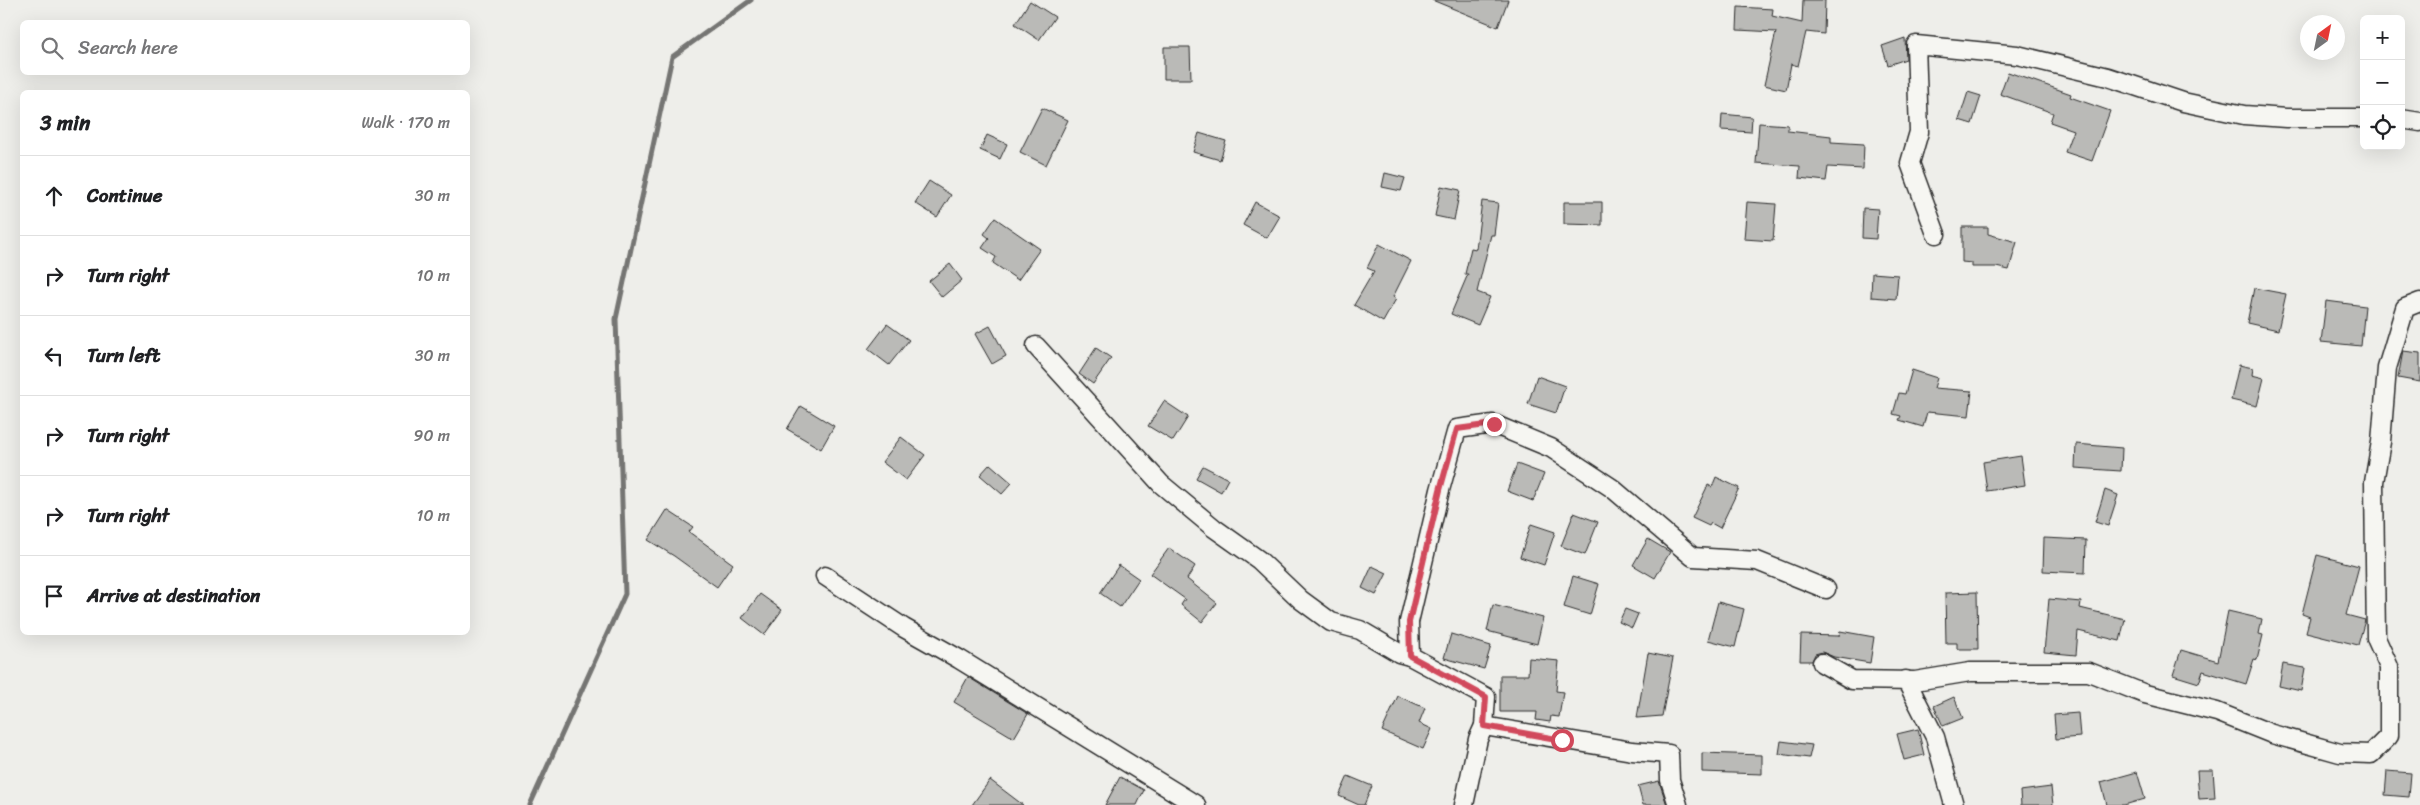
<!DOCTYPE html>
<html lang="en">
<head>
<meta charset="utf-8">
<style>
  :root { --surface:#fff; --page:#f2f2f2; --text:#202124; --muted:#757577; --line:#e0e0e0 }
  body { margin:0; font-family:Sriracha,sans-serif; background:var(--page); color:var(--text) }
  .controls { position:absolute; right:15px; top:15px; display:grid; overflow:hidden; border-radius:8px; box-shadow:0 5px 20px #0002 }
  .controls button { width:45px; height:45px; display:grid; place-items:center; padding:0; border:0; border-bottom:1px solid var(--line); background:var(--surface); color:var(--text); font:25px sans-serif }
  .compass { position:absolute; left:2300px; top:15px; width:45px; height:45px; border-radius:50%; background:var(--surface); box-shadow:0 5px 20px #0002; rotate:33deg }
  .stop { position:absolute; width:15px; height:15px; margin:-11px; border:4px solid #d1495b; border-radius:50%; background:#fff }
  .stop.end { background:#d1495b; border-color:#fff; box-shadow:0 1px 5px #0008 }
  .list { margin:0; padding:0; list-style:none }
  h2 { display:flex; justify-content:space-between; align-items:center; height:65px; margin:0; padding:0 20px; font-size:21px }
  h2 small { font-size:16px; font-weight:400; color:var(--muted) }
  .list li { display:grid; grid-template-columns:32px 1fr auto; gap:15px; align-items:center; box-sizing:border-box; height:80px; padding:0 20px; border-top:1px solid var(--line) }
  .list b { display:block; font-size:19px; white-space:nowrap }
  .list em { font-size:16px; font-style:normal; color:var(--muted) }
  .icon { flex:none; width:28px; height:28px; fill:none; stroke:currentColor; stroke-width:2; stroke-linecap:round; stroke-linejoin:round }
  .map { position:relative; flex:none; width:2420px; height:805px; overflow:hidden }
  .search { position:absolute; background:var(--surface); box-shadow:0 5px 20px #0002; left:20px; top:20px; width:450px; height:55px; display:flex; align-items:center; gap:12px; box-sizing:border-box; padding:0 18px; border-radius:8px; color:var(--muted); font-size:19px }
  .panel { position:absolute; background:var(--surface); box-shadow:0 5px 20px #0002; left:20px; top:90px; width:450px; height:545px; border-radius:8px }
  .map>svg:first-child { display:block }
</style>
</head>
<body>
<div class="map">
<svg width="2420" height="805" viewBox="0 0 2420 805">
  <rect width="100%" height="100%" fill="#eeeeea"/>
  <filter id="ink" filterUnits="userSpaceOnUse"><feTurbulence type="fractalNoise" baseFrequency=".02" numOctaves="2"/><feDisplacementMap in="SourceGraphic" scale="10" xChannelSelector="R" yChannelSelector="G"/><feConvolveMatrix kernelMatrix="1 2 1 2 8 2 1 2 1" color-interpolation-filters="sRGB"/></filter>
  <g filter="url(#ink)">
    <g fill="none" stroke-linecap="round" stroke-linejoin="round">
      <polyline stroke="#757573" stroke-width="5" points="530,805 625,594 616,319 672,57 751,0"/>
    </g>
    <g fill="#babab7" stroke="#2b2b2b">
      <polygon points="1432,0 1508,0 1498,27"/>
      <polygon points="1803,0 1825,0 1824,34 1806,32 1798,66 1791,64 1786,90 1764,85 1776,32 1737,30 1738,7 1773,9 1772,16 1802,23"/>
      <polygon points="1030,1 1055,17 1039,40 1015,24"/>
      <polygon points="1905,38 1906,59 1888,65 1882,46"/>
      <polygon points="1164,47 1190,47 1191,79 1164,79"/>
      <polygon points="2008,72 2071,94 2070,97 2110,111 2092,161 2065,152 2073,130 2050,122 2053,113 2000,94"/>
      <polygon points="1968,92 1981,96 1972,124 1959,120"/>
      <polygon points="1042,108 1068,120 1046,165 1020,152"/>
      <polygon points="1722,114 1752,117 1751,132 1721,130"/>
      <polygon points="1759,123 1788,125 1788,131 1831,136 1831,142 1864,144 1863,169 1828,167 1826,181 1799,178 1800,166 1756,163"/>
      <polygon points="1199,133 1226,141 1220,160 1193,152"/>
      <polygon points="987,135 1007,144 1000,159 980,150"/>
      <polygon points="1385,173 1405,178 1401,191 1382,187"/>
      <polygon points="929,181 951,195 937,217 915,203"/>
      <polygon points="1441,186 1460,190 1454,220 1435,216"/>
      <polygon points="1482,201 1498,203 1494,235 1491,235 1477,292 1490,297 1478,325 1451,314 1468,274 1465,274 1471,248 1476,249"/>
      <polygon points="1255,202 1280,216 1267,238 1243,225"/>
      <polygon points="1564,202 1602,202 1602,225 1564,224"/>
      <polygon points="1747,202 1776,204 1773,241 1744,239"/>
      <polygon points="1863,208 1878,209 1876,239 1862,238"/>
      <polygon points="995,218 1040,249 1018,280 993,263 996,257 982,248 989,238 984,234"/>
      <polygon points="1962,227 1988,227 1988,234 2017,242 2009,270 1996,267 1972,267 1972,263 1962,262"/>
      <polygon points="1379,244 1411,261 1393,297 1396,299 1383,322 1354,305 1374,271 1367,268"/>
      <polygon points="950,264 962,280 942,297 929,281"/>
      <polygon points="1872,273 1898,275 1896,299 1871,297"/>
      <polygon points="2254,288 2286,294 2278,330 2247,323"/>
      <polygon points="2326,301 2365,306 2361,346 2321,342"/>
      <polygon points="887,324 909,340 889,365 868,349"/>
      <polygon points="990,326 1006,356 992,364 975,334"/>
      <polygon points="1096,348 1111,358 1093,384 1079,374"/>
      <polygon points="2403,351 2420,353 2420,382 2398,378"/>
      <polygon points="2239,365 2253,368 2252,375 2264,378 2257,406 2231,400"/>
      <polygon points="1912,370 1937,378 1934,388 1972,391 1969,416 1927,412 1923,427 1899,420 1901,416 1893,414 1899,393 1905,394"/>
      <polygon points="1537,376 1565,386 1556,413 1528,404"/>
      <polygon points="1164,401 1188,417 1173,441 1148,426"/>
      <polygon points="801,406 834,426 821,449 787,429"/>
      <polygon points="901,437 925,455 906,480 882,462"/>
      <polygon points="2076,444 2122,448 2121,471 2075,468"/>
      <polygon points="2021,456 2025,485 1987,491 1983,462"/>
      <polygon points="990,464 1012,483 1002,494 980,475"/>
      <polygon points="1517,464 1544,474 1533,501 1507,491"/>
      <polygon points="1203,466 1228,479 1221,492 1196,478"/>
      <polygon points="1716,477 1739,488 1720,528 1711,523 1709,526 1692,518 1708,485 1712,487"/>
      <polygon points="2105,490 2118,495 2108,526 2095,522"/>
      <polygon points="667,510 693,527 689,532 733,564 717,587 674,556 648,540"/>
      <polygon points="1574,513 1598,522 1585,555 1561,546"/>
      <polygon points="1531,524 1555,532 1544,565 1520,557"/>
      <polygon points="2044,538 2086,540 2085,573 2043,571"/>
      <polygon points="1648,539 1670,552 1655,578 1633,565"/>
      <polygon points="1169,548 1195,566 1187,579 1217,603 1202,622 1181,605 1185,599 1150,574"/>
      <polygon points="2317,555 2359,566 2346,615 2365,620 2358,645 2306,632 2310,617 2302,614"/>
      <polygon points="1119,565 1139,579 1120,607 1100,593"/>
      <polygon points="1372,566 1387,573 1376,595 1362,588"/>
      <polygon points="1573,576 1599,584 1590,615 1564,607"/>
      <polygon points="1977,592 1978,649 1957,649 1957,643 1946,643 1945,593"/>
      <polygon points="760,594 782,610 764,635 742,618"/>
      <polygon points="2049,599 2081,602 2080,608 2125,619 2120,641 2078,631 2076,655 2044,652"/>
      <polygon points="1718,602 1744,609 1735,647 1708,640"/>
      <polygon points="1493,605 1543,618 1537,644 1487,631"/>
      <polygon points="1625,609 1638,614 1632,628 1619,622"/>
      <polygon points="2228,611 2262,619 2259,634 2263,635 2257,660 2254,659 2246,684 2203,671 2199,683 2173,675 2181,650 2218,661"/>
      <polygon points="1840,631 1874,637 1870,663 1834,657 1822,652 1815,654 1812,661 1800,661 1801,635 1839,636"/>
      <polygon points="1451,634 1491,646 1484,669 1444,658"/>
      <polygon points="1648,653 1673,658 1662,716 1637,718"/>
      <polygon points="1529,658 1559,661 1556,691 1563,692 1559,717 1551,716 1550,722 1536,720 1537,712 1500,712 1500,675 1528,675"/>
      <polygon points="2283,664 2305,668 2301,691 2279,686"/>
      <polygon points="968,677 1028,714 1014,738 954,702"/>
      <polygon points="1398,696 1425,708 1419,723 1432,729 1423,749 1382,731"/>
      <polygon points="1954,697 1963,718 1943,726 1934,706"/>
      <polygon points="2078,713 2080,737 2056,739 2054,715"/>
      <polygon points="1918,729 1924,755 1904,760 1897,734"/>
      <polygon points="1781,741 1812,745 1809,758 1779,754"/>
      <polygon points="1702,753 1762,755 1762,774 1702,772"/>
      <polygon points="2197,770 2213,770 2215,798 2199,799"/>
      <polygon points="2387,771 2411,773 2409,797 2385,795"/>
      <polygon points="2137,772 2145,799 2124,805 2107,805 2101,782"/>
      <polygon points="1348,776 1372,786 1364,805 1359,805 1339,796"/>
      <polygon points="1120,777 1144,790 1137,805 1105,805"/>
      <polygon points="990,780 1023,805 972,805"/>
      <polygon points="1659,781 1667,805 1643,805 1638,786"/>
      <polygon points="2051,787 2053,805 2021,805 2020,791"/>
    </g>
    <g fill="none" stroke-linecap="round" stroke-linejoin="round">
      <defs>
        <g id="minor">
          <polyline points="2401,119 2420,122"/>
          <polyline points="1936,234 1910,163 1919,132 1916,45 2017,55 2108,77 2183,102 2244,115 2286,118 2364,118"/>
          <polyline points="1036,346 1161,484 1214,528 1259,560 1301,600 1331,622 1360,630 1399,653 1410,656"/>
          <polyline points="825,576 904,628 959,659 1196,805"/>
          <polyline points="1822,663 1852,680 1915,681 1970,672 2089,672 2145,694 2217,712 2272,734 2340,753 2371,754 2389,736 2389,667 2376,638 2374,482 2381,442 2387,368 2405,308 2420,302"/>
          <polyline points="1906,680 1935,737 1954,805"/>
          <polyline points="1484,726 1486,697 1410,656 1409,622 1440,490 1457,429 1493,424 1551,448 1612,488 1693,557 1757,561 1826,589"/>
          <polyline points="1464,805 1478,739 1484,726 1632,751 1669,754 1670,780 1678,805"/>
        </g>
      </defs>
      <use href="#minor" stroke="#2b2b2b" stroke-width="21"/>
      <use href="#minor" stroke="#f6f6f2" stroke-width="18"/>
    </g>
  </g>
  <g fill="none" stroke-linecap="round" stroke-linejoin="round" filter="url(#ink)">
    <polyline stroke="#d1495b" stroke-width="6" points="1494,424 1457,429 1440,490 1409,622 1410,656 1486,697 1484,726 1562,740"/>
  </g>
</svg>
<div class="controls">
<button>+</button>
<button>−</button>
<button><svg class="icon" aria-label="locate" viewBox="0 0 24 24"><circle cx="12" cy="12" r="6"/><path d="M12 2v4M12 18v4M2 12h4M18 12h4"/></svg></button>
</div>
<svg class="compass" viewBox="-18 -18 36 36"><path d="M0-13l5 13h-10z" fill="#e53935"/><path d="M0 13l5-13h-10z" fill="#757577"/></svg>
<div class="stop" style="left:1562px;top:740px"></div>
<div class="stop end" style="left:1494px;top:424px"></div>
<div class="search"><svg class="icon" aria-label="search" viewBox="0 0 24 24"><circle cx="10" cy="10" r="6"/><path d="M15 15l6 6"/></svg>Search here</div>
<section class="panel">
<h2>3 min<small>Walk · 170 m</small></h2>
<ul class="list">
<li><svg class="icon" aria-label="ahead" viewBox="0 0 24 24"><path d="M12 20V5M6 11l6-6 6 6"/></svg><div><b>Continue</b></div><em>30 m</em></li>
<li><svg class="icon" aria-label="right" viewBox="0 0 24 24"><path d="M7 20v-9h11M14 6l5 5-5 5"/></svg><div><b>Turn right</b></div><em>10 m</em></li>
<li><svg class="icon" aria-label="left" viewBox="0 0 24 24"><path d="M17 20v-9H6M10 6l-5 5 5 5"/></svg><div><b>Turn left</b></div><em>30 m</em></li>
<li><svg class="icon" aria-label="right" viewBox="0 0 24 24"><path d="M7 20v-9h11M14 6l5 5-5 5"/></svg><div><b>Turn right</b></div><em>90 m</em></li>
<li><svg class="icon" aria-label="right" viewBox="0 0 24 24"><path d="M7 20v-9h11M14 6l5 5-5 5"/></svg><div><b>Turn right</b></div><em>10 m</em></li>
<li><svg class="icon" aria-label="arrive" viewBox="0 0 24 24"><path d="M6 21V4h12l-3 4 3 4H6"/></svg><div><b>Arrive at destination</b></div></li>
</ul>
</section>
</div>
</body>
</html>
